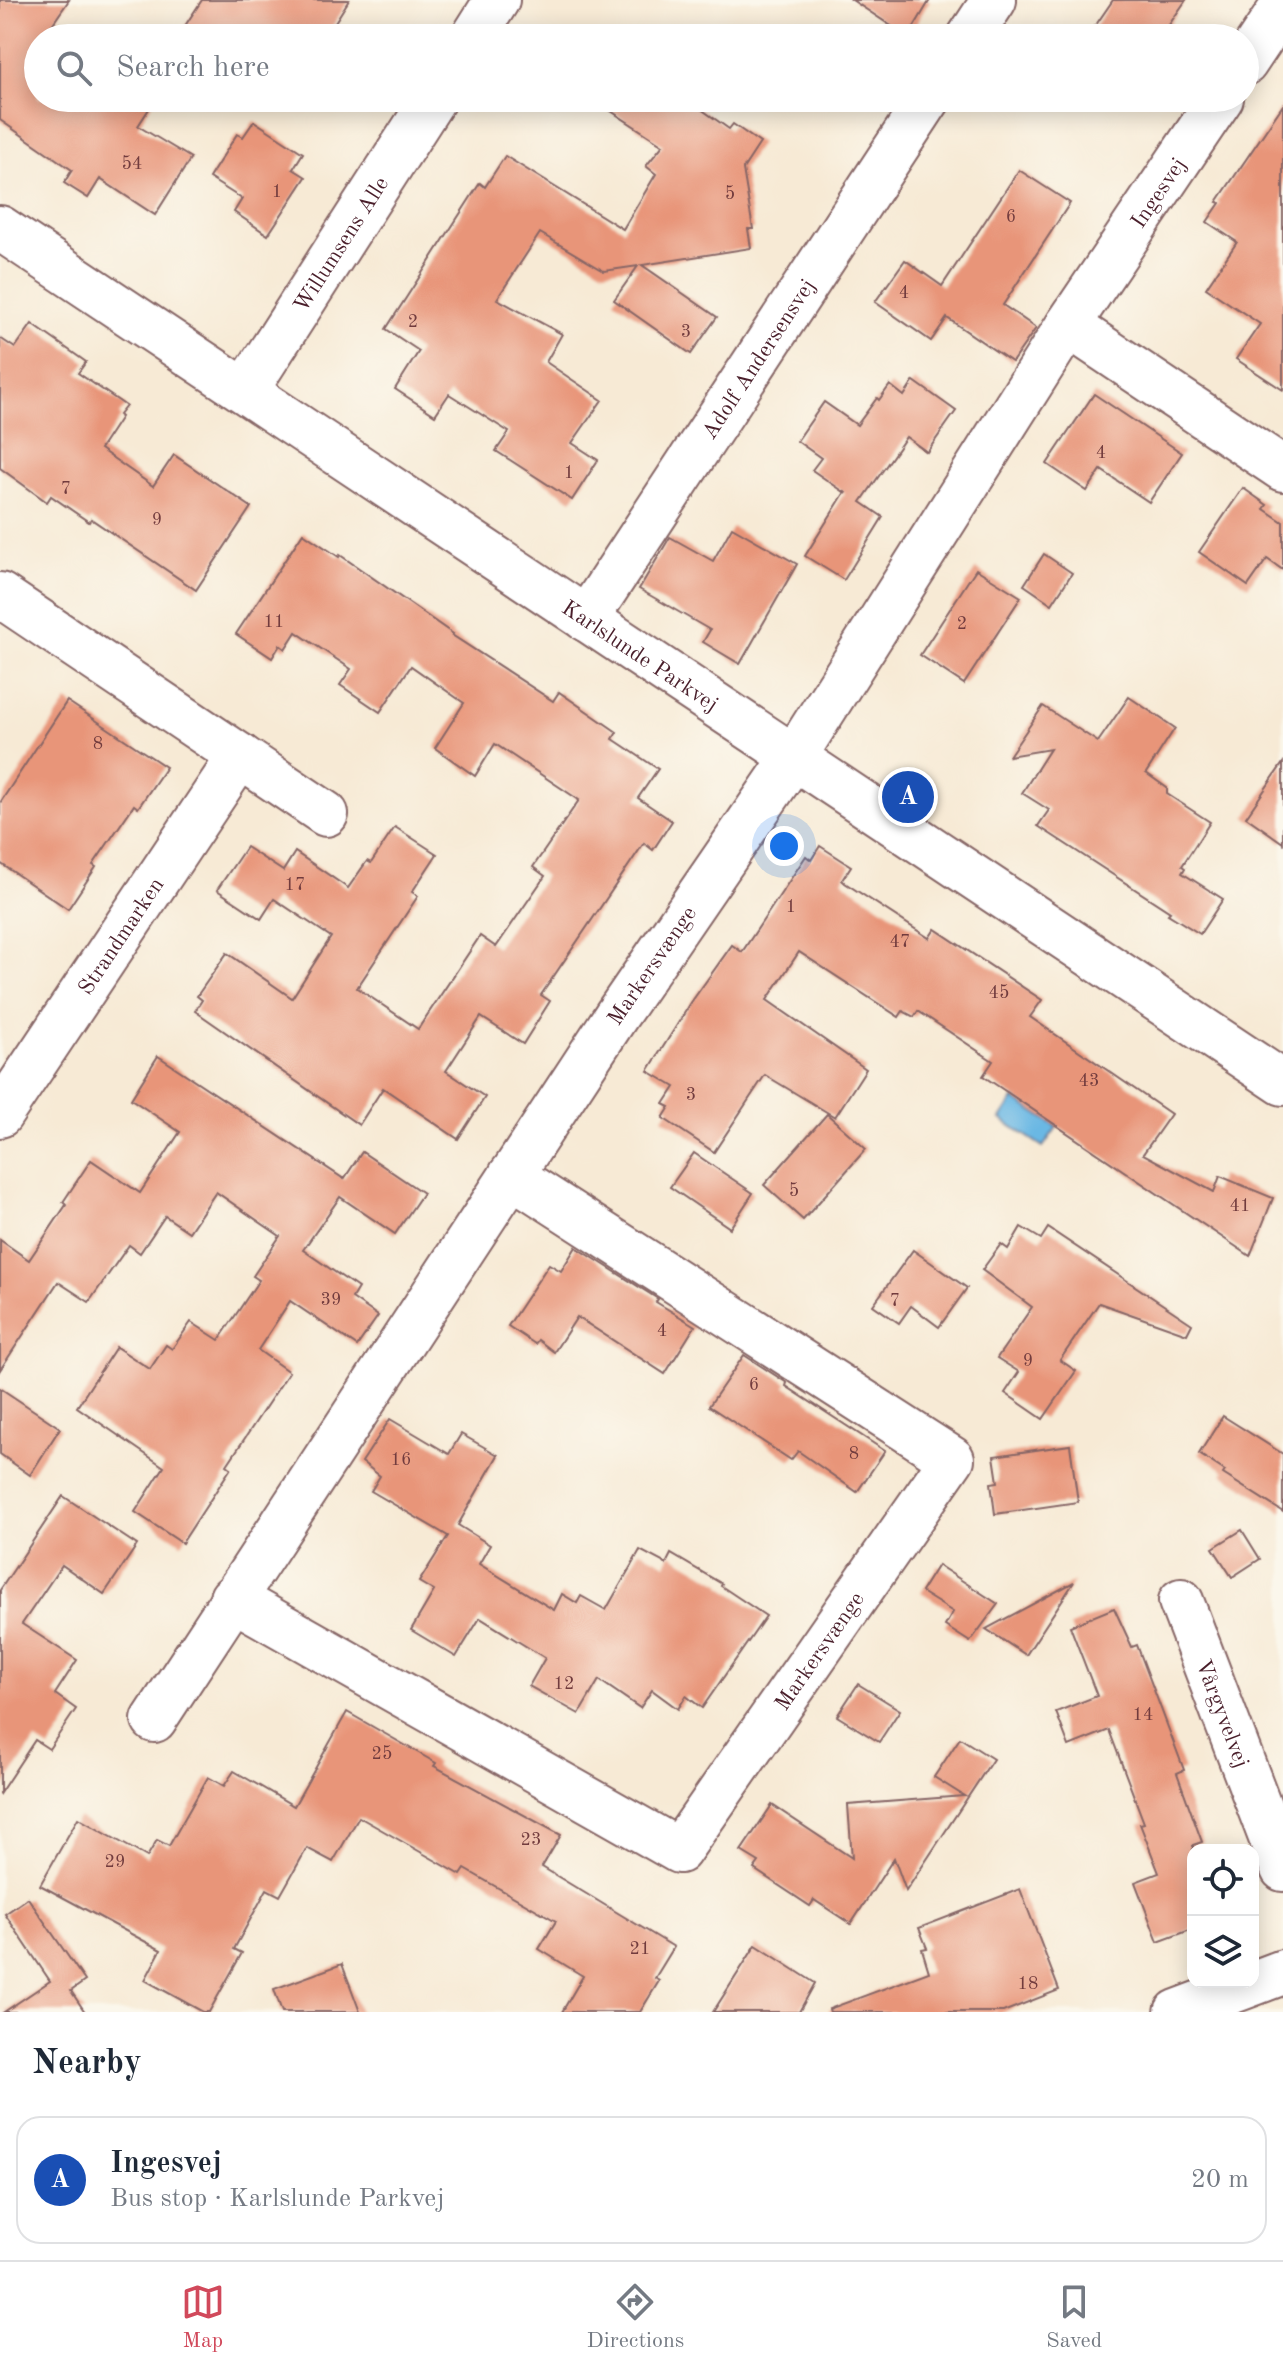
<!DOCTYPE html>
<html lang="en">
<head>
<meta charset="utf-8">
<style>
  :root { --surface:#fff; --page:#f2f2f3; --text:#1f2937; --muted:#747a83; --line:#e0e1e3; --accent:#d1495b }
  body { margin:0; font-family:"Old Standard TT",serif; background:var(--page); color:var(--text) }
  .controls { position:absolute; right:24px; bottom:24px; display:grid; overflow:hidden; border-radius:16px; box-shadow:0 4px 20px #0003 }
  .controls button { width:72px; height:72px; display:grid; place-items:center; padding:0; border:0; border-bottom:2px solid var(--line); background:var(--surface); color:var(--text); font:40px sans-serif }
  .you { position:absolute; left:784px; top:846px; width:28px; height:28px; margin:-20px; border:6px solid #fff; border-radius:50%; background:#1a73e8; box-shadow:0 0 0 12px #1a73e833 }
  .badge { display:grid; place-items:center; width:52px; height:52px; border-radius:50%; background:var(--accent); color:#fff; font-size:26px; font-weight:700 }
  .pin { position:absolute; translate:-50% -50%; border:4px solid #fff; box-shadow:0 2px 8px #0006 }
  .list { margin:0; padding:0; list-style:none }
  h2 { display:flex; justify-content:space-between; align-items:center; height:104px; margin:0; padding:0 32px; font-size:34px }
  h2 small { font-size:26px; font-weight:400; color:var(--muted) }
  .list li { display:grid; grid-template-columns:52px 1fr auto; gap:24px; align-items:center; box-sizing:border-box; height:128px; margin:0 16px 16px; padding:0 16px; border:2px solid var(--line); border-radius:24px }
  .list b { display:block; font-size:30px; white-space:nowrap }
  .list p { margin:0; font-size:26px; white-space:nowrap; color:var(--muted) }
  .list em { font-size:26px; font-style:normal; color:var(--muted) }
  .icon { flex:none; width:44px; height:44px; fill:none; stroke:currentColor; stroke-width:2; stroke-linecap:round; stroke-linejoin:round }
  .map { position:relative; flex:none; width:1283px; height:2012px; overflow:hidden }
  .search { position:absolute; background:var(--surface); box-shadow:0 4px 20px #0003; left:24px; right:24px; top:24px; height:88px; display:flex; align-items:center; gap:20px; box-sizing:border-box; padding:0 28px; border-radius:44px; color:var(--muted); font-size:30px }
  .sheet { height:248px; background:var(--surface) }
  nav { display:flex; justify-content:space-around; align-items:center; box-sizing:border-box; height:112px; border-top:2px solid var(--line); background:var(--surface); font-size:22px; color:var(--muted) }
  nav a { display:grid; justify-items:center; gap:4px }
  nav .on { color:var(--accent) }
  .map>svg:first-child { display:block }
</style>
</head>
<body>
<div class="map">
<svg width="1283" height="2012" viewBox="0 0 1283 2012">
  <rect width="100%" height="100%" fill="#fbf7ec"/>
  <filter id="ink" filterUnits="userSpaceOnUse"><feTurbulence type="fractalNoise" baseFrequency=".0125" numOctaves="2"/><feDisplacementMap in="SourceGraphic" scale="16" xChannelSelector="R" yChannelSelector="G"/><feConvolveMatrix kernelMatrix="1 2 1 2 8 2 1 2 1" color-interpolation-filters="sRGB"/></filter>
  <filter id="wash" filterUnits="userSpaceOnUse"><feTurbulence type="fractalNoise" baseFrequency=".006" numOctaves="4" result="noise"/><feDisplacementMap in="SourceGraphic" scale="32" xChannelSelector="R" yChannelSelector="G"/><feGaussianBlur stdDeviation="1.8" result="paint"/><feColorMatrix in="noise" values="0 0 0 0 0 0 0 0 0 0 0 0 0 0 0 0 0 1.4 0 .05"/><feComposite in="paint" operator="in"/></filter>
  <g filter="url(#wash)">
    <rect width="100%" height="100%" fill="#f7ead5"/>
    <polygon fill="#6ab8e4" stroke="#5a6c88" stroke-width="2" points="1014,1099 1057,1127 1043,1147 1001,1119"/>
    <g id="blocks">
      <g fill="#e89579">
        <polygon points="0,0 69,0 43,38 38,38 38,98 156,98 138,126 191,158 155,215 100,179 88,198 64,183 72,170 0,120"/>
        <polygon points="202,0 349,0 325,38 177,38"/>
        <polygon points="852,0 930,0 908,37"/>
        <polygon points="1113,0 1186,0 1160,38 1087,38"/>
        <polygon points="591,98 679,98 691,107 694,104 729,129 733,124 760,143 743,169 753,229 748,229 751,248 642,265 717,317 691,354 614,300 638,266 604,271 540,233 497,299 562,334 546,362 602,400 572,443 598,460 572,500 496,451 509,432 449,394 435,415 395,389 419,351 386,329 480,183 485,187 505,156 623,229 656,174 646,166 663,145"/>
        <polygon points="1283,105 1283,390 1236,359 1260,324 1206,288 1237,242 1207,222 1220,203 1217,202"/>
        <polygon points="254,121 303,153 293,169 306,177 268,235 234,212 242,199 209,178 237,134 243,137"/>
        <polygon points="1019,170 1070,203 1003,305 1036,328 1012,362 947,318 931,341 875,302 905,260 942,286"/>
        <polygon points="32,324 86,362 78,373 126,406 119,415 121,417 100,449 153,486 174,455 251,507 196,590 91,519 89,522 51,496 47,502 0,468 0,338 15,348"/>
        <polygon points="914,381 956,411 927,452 906,437 861,502 883,517 844,580 805,556 845,492 847,494 812,470 821,458 797,441 824,402 857,425 877,398 879,400 890,385 904,396"/>
        <polygon points="1094,394 1182,453 1149,502 1101,470 1087,491 1047,464"/>
        <polygon points="1243,488 1267,505 1264,509 1283,522 1283,570 1267,559 1248,586 1199,552"/>
        <polygon points="732,527 797,564 740,664 703,642 710,630 639,589 670,537 713,561"/>
        <polygon points="303,533 339,557 340,555 453,634 452,635 553,701 559,692 617,732 613,739 658,769 638,798 672,821 653,850 644,843 541,995 550,1001 523,1044 481,1017 446,1071 485,1097 458,1139 383,1088 359,1125 195,1011 202,1000 197,996 227,953 292,998 331,937 274,899 261,919 217,890 246,847 283,871 295,852 348,888 367,861 371,863 395,827 437,854 412,892 418,896 357,988 418,1029 480,936 496,947 545,876 533,867 579,800 495,744 475,776 435,748 464,703 411,666 380,712 340,685 351,669 296,632 285,649 280,645 272,658 236,634"/>
        <polygon points="1044,554 1072,573 1052,604 1024,585"/>
        <polygon points="976,569 1021,597 964,684 920,655"/>
        <polygon points="1129,697 1175,728 1146,773 1167,788 1167,794 1210,822 1182,866 1185,868 1182,873 1223,899 1200,934 1168,914 1170,912 1038,826 1049,810 1022,793 1050,749 1009,756 1043,706 1098,742"/>
        <polygon points="67,701 166,767 138,808 134,805 93,865 96,867 68,909 0,863 0,803"/>
        <polygon points="1283,763 1283,843 1246,817"/>
        <polygon points="820,846 851,866 842,880 845,883 929,938 935,929 1042,1000 1030,1017 1171,1114 1143,1154 1214,1192 1220,1176 1273,1198 1250,1256 983,1076 993,1061 918,1011 914,1017 903,1011 899,1017 799,952 767,1000 866,1069 835,1117 765,1075 714,1152 663,1118 670,1107 664,1104 675,1087 648,1071 692,1001 732,945 742,952 806,856 811,860"/>
        <polygon points="158,1056 344,1179 362,1152 423,1193 395,1234 340,1197 303,1250 358,1288 352,1298 378,1316 357,1346 290,1301 258,1350 289,1372 227,1465 231,1468 182,1543 135,1512 164,1467 77,1407 116,1347 150,1369 166,1345 172,1349 191,1322 219,1340 259,1280 253,1276 280,1236 216,1192 189,1232 165,1216 140,1253 129,1245 89,1302 58,1282 0,1370 0,1240 29,1260 66,1205 63,1202 91,1160 140,1193 180,1132 131,1099"/>
        <polygon points="827,1114 866,1149 803,1220 764,1185"/>
        <polygon points="694,1153 753,1193 730,1228 670,1187"/>
        <polygon points="1021,1227 1041,1239 1048,1228 1192,1324 1187,1334 1099,1303 1060,1360 1076,1371 1043,1419 1005,1393 1019,1372 997,1358 1032,1307 982,1270 1001,1244 1008,1249"/>
        <polygon points="576,1247 658,1299 656,1302 695,1326 665,1374 577,1317 554,1352 538,1340 535,1344 508,1326 549,1264 561,1271"/>
        <polygon points="913,1250 967,1288 939,1327 911,1306 899,1323 873,1305"/>
        <polygon points="744,1355 787,1383 786,1386 885,1451 857,1492 798,1451 791,1460 709,1406"/>
        <polygon points="0,1388 60,1428 30,1475 0,1454"/>
        <polygon points="1223,1416 1283,1454 1283,1512 1223,1474 1225,1471 1199,1454"/>
        <polygon points="390,1419 449,1454 461,1434 498,1455 458,1525 490,1545 479,1564 554,1610 562,1594 577,1603 581,1596 606,1610 640,1550 666,1564 671,1554 722,1584 721,1586 766,1616 702,1708 686,1696 678,1709 652,1690 640,1708 599,1680 579,1714 529,1686 545,1658 480,1618 456,1657 411,1630 434,1591 419,1582 448,1536 371,1491 380,1476 362,1462"/>
        <polygon points="1070,1445 1078,1502 995,1514 991,1483 998,1482 994,1456"/>
        <polygon points="63,1496 137,1545 104,1594 62,1565 22,1624 77,1660 55,1694 76,1709 49,1749 35,1740 0,1793 0,1590"/>
        <polygon points="1242,1530 1260,1559 1232,1577 1213,1548"/>
        <polygon points="938,1565 998,1604 970,1642 945,1626 953,1612 921,1592"/>
        <polygon points="1074,1582 1026,1655 986,1629"/>
        <polygon points="1114,1608 1132,1647 1137,1645 1184,1770 1177,1773 1202,1842 1193,1845 1193,1929 1158,1942 1135,1882 1159,1873 1140,1824 1144,1823 1109,1730 1069,1746 1056,1712 1097,1696 1070,1626"/>
        <polygon points="858,1684 900,1710 879,1742 837,1716"/>
        <polygon points="347,1712 436,1763 434,1766 561,1835 542,1867 674,1947 655,1978 659,1981 640,2012 562,2012 583,1976 539,1949 556,1921 465,1869 461,1875 359,1817 333,1862 307,1848 280,1896 267,1889 234,1949 242,1953 209,2012 203,2012 145,1980 161,1950 40,1885 78,1818 147,1857 157,1840 169,1846 208,1777 224,1786 234,1771 294,1806"/>
        <polygon points="960,1738 993,1759 906,1891 894,1858 851,1924 814,1900 810,1906 754,1869 759,1862 741,1851 772,1805 852,1858 848,1805 964,1796 934,1777"/>
        <polygon points="1020,1889 1059,1990 1003,2012 830,2012 829,2009 929,1972 922,1949 927,1948 919,1928"/>
        <polygon points="28,1898 85,1981 71,1991 85,2012 4,2012 50,1981 5,1914"/>
        <polygon points="756,1945 815,1983 799,2012 713,2012"/>
        <polygon points="342,1964 360,2012 282,2012 274,1989"/>
      </g>
    </g>
  </g>
  <g filter="url(#ink)">
    <use href="#blocks" fill-opacity="0" stroke="#876666" stroke-width="2"/>
    <g fill="none" stroke-linecap="round" stroke-linejoin="round">
      <defs>
        <g id="minor">
          <polyline points="473,38 497,0"/>
          <polyline points="969,38 994,0"/>
          <polyline points="1245,63 1283,6"/>
          <path id="s1" d="M0 228 1283 1083"/>
          <polyline points="1068,325 1283,469"/>
          <path id="s2" d="M246 390 434 98"/>
          <polyline points="0,595 326,814"/>
          <path id="s3" d="M586 619 929 98"/>
          <path id="s4" d="M0 1115 240 756"/>
          <path id="s5" d="M232 1598 679 1851 952 1459 511 1175"/>
          <path id="s6" d="M1181 1601 1283 1869"/>
          <path id="s7" d="M154 1720 616 1016 794 757 1068 325 1221 98"/>
          <polyline points="1177,2012 1283,1972"/>
        </g>
      </defs>
      <use href="#minor" stroke="#876666" stroke-width="48"/>
      <use href="#minor" stroke="#fff" stroke-width="44"/>
    </g>
  </g>
  <g text-anchor="middle" stroke-width="7" stroke-linejoin="round" paint-order="stroke">
    <g font-size="18" fill="#723c3e">
      <text x="132" y="169">54</text>
      <text x="277" y="197">1</text>
      <text x="730" y="199">5</text>
      <text x="1011" y="222">6</text>
      <text x="904" y="298">4</text>
      <text x="413" y="327">2</text>
      <text x="686" y="337">3</text>
      <text x="1101" y="458">4</text>
      <text x="569" y="478">1</text>
      <text x="66" y="494">7</text>
      <text x="157" y="525">9</text>
      <text x="274" y="627">11</text>
      <text x="962" y="629">2</text>
      <text x="98" y="749">8</text>
      <text x="295" y="890">17</text>
      <text x="791" y="912">1</text>
      <text x="900" y="947">47</text>
      <text x="999" y="998">45</text>
      <text x="1089" y="1086">43</text>
      <text x="691" y="1100">3</text>
      <text x="794" y="1196">5</text>
      <text x="1240" y="1211">41</text>
      <text x="331" y="1305">39</text>
      <text x="895" y="1306">7</text>
      <text x="662" y="1336">4</text>
      <text x="1028" y="1366">9</text>
      <text x="754" y="1390">6</text>
      <text x="854" y="1459">8</text>
      <text x="401" y="1465">16</text>
      <text x="564" y="1689">12</text>
      <text x="1143" y="1720">14</text>
      <text x="382" y="1759">25</text>
      <text x="531" y="1845">23</text>
      <text x="115" y="1867">29</text>
      <text x="640" y="1954">21</text>
      <text x="1028" y="1989">18</text>
    </g>
    <g font-size="22" fill="#4a1f2b" stroke="#fbf7ec">
      <text dy="8" stroke="none"><textPath href="#s7" startOffset="1828">Ingesvej</textPath></text>
      <text dy="8" stroke="none"><textPath href="#s2" startOffset="174">Willumsens Alle</textPath></text>
      <text dy="8" stroke="none"><textPath href="#s3" startOffset="312">Adolf Andersensvej</textPath></text>
      <text dy="8" stroke="none"><textPath href="#s1" startOffset="770">Karlslunde Parkvej</textPath></text>
      <text dy="8" stroke="none"><textPath href="#s4" startOffset="216">Strandmarken</textPath></text>
      <text dy="8" stroke="none"><textPath href="#s7" startOffset="904">Markersvænge</textPath></text>
      <text dy="8" stroke="none"><textPath href="#s5" startOffset="758">Markersvænge</textPath></text>
      <text dy="8" stroke="none"><textPath href="#s6" startOffset="120">Vårgyvelvej</textPath></text>
    </g>
  </g>
</svg>
<div class="controls">
<button><svg class="icon" aria-label="locate" viewBox="0 0 24 24"><circle cx="12" cy="12" r="6"/><path d="M12 2v4M12 18v4M2 12h4M18 12h4"/></svg></button>
<button><svg class="icon" aria-label="layers" viewBox="0 0 24 24"><path d="M12 4l9 5-9 5-9-5zM3 14l9 5 9-5"/></svg></button>
</div>
<div class="you"></div>
<div class="pin badge" style="left:908px;top:797px;background:#1a4fb4">A</div>
<div class="search"><svg class="icon" aria-label="search" viewBox="0 0 24 24"><circle cx="10" cy="10" r="6"/><path d="M15 15l6 6"/></svg>Search here</div>
</div>
<section class="sheet">
<h2>Nearby<small></small></h2>
<ul class="list">
<li><span class="badge" style="background:#1a4fb4">A</span><div><b>Ingesvej</b><p>Bus stop · Karlslunde Parkvej</p></div><em>20 m</em></li>
</ul>
</section>
<nav>
<a class="on"><svg class="icon" aria-label="map" viewBox="0 0 24 24"><path d="M3 6l6-2 6 2 6-2v14l-6 2-6-2-6 2zM9 4v14M15 6v14"/></svg>Map</a>
<a><svg class="icon" aria-label="directions" viewBox="0 0 24 24"><path d="M12 3l9 9-9 9-9-9zM9 14v-3h6M13 9l2 2-2 2"/></svg>Directions</a>
<a><svg class="icon" aria-label="saved" viewBox="0 0 24 24"><path d="M7 4h10v16l-5-4-5 4z"/></svg>Saved</a>
</nav>
</body>
</html>
